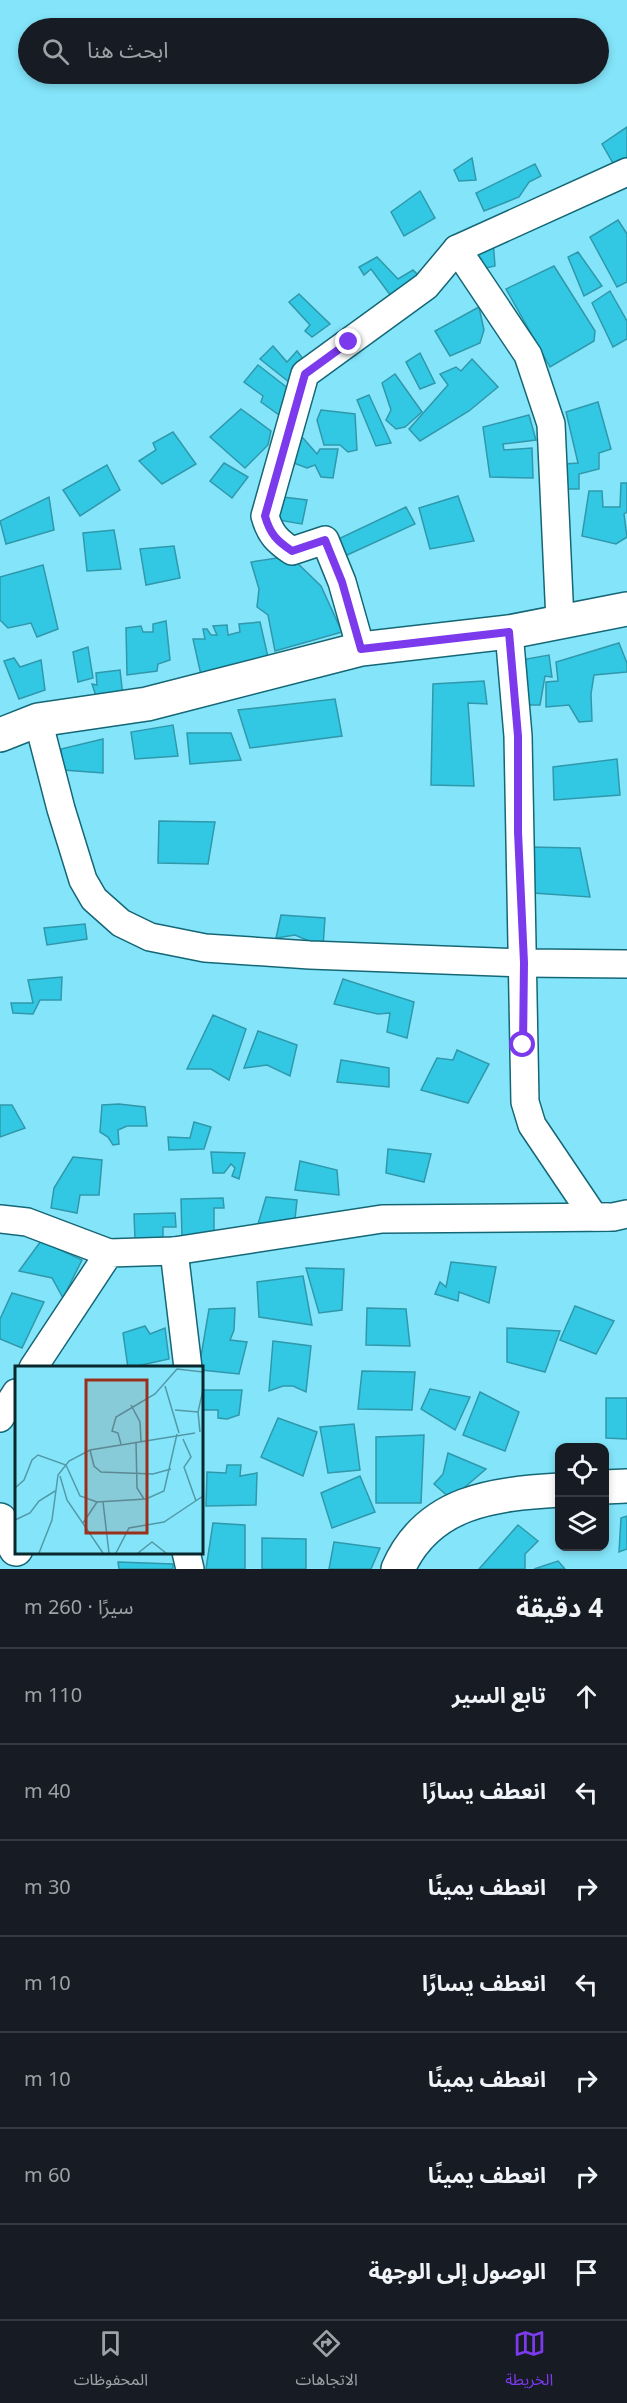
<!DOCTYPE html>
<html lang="ar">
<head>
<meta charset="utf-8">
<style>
  :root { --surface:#171b24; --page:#20242c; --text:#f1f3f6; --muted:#9ea1a6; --line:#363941; --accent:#7c3aed }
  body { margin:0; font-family:Georgia,"Noto Sans Arabic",serif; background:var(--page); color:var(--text); direction:rtl }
  .controls { position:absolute; right:18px; bottom:18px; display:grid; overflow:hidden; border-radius:12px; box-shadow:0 3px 9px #0003 }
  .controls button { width:54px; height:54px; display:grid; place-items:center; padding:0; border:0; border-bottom:2px solid var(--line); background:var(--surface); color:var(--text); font:30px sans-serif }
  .stop { position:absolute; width:18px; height:18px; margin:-14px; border:4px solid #7c3aed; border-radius:50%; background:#fff }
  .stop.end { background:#7c3aed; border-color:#fff; box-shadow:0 2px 6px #0008 }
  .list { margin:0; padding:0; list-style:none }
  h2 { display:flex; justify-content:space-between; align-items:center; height:78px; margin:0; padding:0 24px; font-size:26px }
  h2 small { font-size:20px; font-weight:400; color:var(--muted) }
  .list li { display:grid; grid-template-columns:39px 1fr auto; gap:18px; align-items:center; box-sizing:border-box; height:96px; padding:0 24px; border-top:2px solid var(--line) }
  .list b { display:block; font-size:22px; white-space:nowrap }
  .list em { font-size:20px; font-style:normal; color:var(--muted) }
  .icon { flex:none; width:33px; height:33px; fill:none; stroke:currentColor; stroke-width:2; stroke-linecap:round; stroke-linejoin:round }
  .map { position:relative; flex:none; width:627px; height:1569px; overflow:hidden; direction:ltr }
  .search { position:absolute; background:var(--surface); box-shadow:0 3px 9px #0003; left:18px; right:18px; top:18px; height:66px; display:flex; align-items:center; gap:15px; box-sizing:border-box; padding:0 21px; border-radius:33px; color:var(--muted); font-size:22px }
  .sheet { height:750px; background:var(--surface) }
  nav { display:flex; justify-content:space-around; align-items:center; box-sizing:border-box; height:84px; border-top:2px solid var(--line); background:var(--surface); font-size:16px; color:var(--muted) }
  nav a { display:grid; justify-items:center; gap:3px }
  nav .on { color:var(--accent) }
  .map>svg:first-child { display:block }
</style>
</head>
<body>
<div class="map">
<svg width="627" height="1569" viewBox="0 0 627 1569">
  <rect width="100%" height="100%" fill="#84e5fa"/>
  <g fill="#32c8e3" stroke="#3098ac" stroke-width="1.5">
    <polygon points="627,127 627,166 618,172 602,144"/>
    <polygon points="472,158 476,180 459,181 454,170"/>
    <polygon points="535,164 541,176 529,182 519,197 484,211 476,193"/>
    <polygon points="420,191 435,218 404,236 391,212"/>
    <polygon points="618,220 627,234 627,282 617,287 590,237"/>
    <polygon points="493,240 495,266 481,269 476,247"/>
    <polygon points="578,252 602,286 584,296 568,257"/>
    <polygon points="377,257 398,279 413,270 424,281 391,296 371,269 364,275 359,267"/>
    <polygon points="554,266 595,331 594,341 550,367 506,289"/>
    <polygon points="610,291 627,321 627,339 613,347 592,303"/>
    <polygon points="299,294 330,324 312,337 305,331 310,325 289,302"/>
    <polygon points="479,307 484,330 480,343 450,356 435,331"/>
    <polygon points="273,346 287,362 297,351 310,368 294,386 260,359"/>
    <polygon points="420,353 435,383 420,389 406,362"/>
    <polygon points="472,359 498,387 469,411 420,441 409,429 448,385 440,374 456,367 461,371"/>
    <polygon points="258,365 294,393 279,415 261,402 263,396 244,382"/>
    <polygon points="395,374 422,412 405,427 396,429 386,420 391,410 382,383"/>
    <polygon points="369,395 391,443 376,446 357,400"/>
    <polygon points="598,402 611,449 599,453 599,469 579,474 579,489 565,489 564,464 578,463 566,412"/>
    <polygon points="241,409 271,431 268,445 245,468 210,437"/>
    <polygon points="321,410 355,414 357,450 348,452 340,445 324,445 317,420"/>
    <polygon points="529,415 536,440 503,444 504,450 532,448 533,478 490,477 483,427"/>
    <polygon points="173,432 196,464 162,484 139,461 156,450 153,443"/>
    <polygon points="303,438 317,454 320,449 338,449 333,478 321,477 315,465 307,468 286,460 295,439"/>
    <polygon points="224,463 248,477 232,498 210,481"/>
    <polygon points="107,465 120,490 80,516 63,490"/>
    <polygon points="621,483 627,483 627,512 624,514 627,537 616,544 582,536 589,491 602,491 603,507 620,507"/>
    <polygon points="458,496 474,541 430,549 419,508"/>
    <polygon points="49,497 54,530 6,544 0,521"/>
    <polygon points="283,497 307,500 302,524 272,519"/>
    <polygon points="406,507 415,524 345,556 334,541"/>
    <polygon points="114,530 121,569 87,571 83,533"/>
    <polygon points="174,546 180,578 146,585 140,549"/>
    <polygon points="290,556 321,586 342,632 275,651 268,615 257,607 259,589 251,562"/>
    <polygon points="43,565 58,629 37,637 31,623 8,628 0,620 0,577"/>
    <polygon points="166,621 170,660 158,664 157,671 127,675 126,628 141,626 143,632 153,632 153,624"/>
    <polygon points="260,622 270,666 201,675 193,639 205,639 203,629 207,629 211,635 217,635 213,626 227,625 228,635 240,632 239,624"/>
    <polygon points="619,643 627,663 627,672 594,675 591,694 592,721 579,722 569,705 546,707 546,682 558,681 556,662"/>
    <polygon points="88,647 93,678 78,682 73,652"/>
    <polygon points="549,655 552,677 545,676 540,705 519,705 515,661"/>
    <polygon points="14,658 20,667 41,660 45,690 19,699 4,661"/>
    <polygon points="120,670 124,705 100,708 92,684 97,685 96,673"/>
    <polygon points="484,681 487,704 468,703 474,786 431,785 433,684"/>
    <polygon points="335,699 342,736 250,748 238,710"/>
    <polygon points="173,725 178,756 135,759 131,732"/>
    <polygon points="187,733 231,733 241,760 190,764"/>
    <polygon points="103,739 103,773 63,770 61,749"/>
    <polygon points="617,759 620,795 554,800 553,767"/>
    <polygon points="159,821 215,822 208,864 158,863"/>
    <polygon points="528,847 580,848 590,897 533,893"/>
    <polygon points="281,915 325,918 323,947 295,935 276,938"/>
    <polygon points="85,924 87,939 47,945 44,928"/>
    <polygon points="62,977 61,1000 40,1000 33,1014 13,1013 11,1003 33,1003 28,980"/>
    <polygon points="343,979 414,1002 407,1038 387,1032 390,1013 378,1014 334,1004"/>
    <polygon points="213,1015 246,1029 229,1080 211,1069 187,1069"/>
    <polygon points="258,1031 297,1045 290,1076 267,1065 244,1068"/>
    <polygon points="457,1050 489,1064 468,1103 421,1090 437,1058 453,1060"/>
    <polygon points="341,1060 389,1068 389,1087 337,1082"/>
    <polygon points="119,1104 145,1107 147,1126 127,1126 118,1130 119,1144 113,1145 108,1137 100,1132 102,1105"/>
    <polygon points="0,1105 12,1105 25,1128 0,1137"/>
    <polygon points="194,1122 211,1127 204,1149 169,1150 168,1137 190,1138"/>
    <polygon points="388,1149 431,1154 424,1182 386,1173"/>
    <polygon points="211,1152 245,1153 239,1179 232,1176 235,1168 231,1164 224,1173 213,1173"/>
    <polygon points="73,1157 102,1160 99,1195 80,1195 77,1213 51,1208 54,1188"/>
    <polygon points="300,1161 337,1170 339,1195 295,1190"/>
    <polygon points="266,1197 297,1200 295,1219 258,1224"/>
    <polygon points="223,1198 224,1208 214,1208 214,1237 182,1238 181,1199"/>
    <polygon points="175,1213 176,1227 163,1227 163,1240 135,1240 134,1214"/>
    <polygon points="41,1241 82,1260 63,1298 52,1278 19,1271"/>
    <polygon points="451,1262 496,1267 489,1303 459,1292 458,1301 435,1294 440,1282 446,1287"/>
    <polygon points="306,1268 344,1269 342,1310 319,1313"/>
    <polygon points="303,1276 312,1325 259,1317 257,1282"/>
    <polygon points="12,1293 44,1302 22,1348 0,1339 0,1319"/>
    <polygon points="575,1306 614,1321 596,1354 560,1340"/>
    <polygon points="235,1308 234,1330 230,1340 247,1342 239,1374 201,1370 199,1368 209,1309"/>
    <polygon points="367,1308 406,1309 410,1346 366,1345"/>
    <polygon points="145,1326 150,1334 165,1328 169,1359 128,1368 123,1333"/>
    <polygon points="507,1328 560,1331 545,1372 507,1362"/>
    <polygon points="273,1341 311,1346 306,1392 293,1386 283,1386 269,1391"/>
    <polygon points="362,1371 415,1372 412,1410 358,1409"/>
    <polygon points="430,1389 470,1397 455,1430 421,1409"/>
    <polygon points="201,1390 242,1390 239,1415 227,1419 218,1418 218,1410 202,1410"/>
    <polygon points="480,1392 519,1412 505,1451 463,1435"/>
    <polygon points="606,1398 627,1398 627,1439 606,1438"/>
    <polygon points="278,1418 317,1432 303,1476 261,1457"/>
    <polygon points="354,1424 360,1470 328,1473 320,1427"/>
    <polygon points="424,1435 421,1503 376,1503 376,1437"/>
    <polygon points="448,1453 486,1469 451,1499 434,1484 443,1474"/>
    <polygon points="227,1465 241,1465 240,1476 257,1473 256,1505 206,1506 207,1472 226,1473"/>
    <polygon points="360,1476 375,1512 332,1528 321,1493"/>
    <polygon points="627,1516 627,1549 619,1552 621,1518"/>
    <polygon points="213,1523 245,1525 245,1569 206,1569"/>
    <polygon points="518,1525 538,1541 525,1554 525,1569 479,1569"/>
    <polygon points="262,1538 306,1539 306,1569 262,1569"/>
    <polygon points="334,1542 380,1548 371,1569 329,1569"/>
    <polygon points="558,1561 565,1569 534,1569"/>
    <polygon points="118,1562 173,1564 173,1569 119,1569"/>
  </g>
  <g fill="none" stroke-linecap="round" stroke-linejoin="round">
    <defs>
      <g id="street">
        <polyline points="457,249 528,355 551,424 560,621"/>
        <polyline points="509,632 518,736 525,1102 532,1125 594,1217 608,1217"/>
        <path d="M361 649 342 582 325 540 292 551C277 541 270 534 265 516L305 374 426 286 457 249 627 172"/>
        <polyline points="38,720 61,809 83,880 94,899 121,923 150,937 205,948 310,955 524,963 627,964"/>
        <polyline points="0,1219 27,1222 109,1253"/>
        <polyline points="174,1251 188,1368"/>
        <polyline points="33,1368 109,1253 174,1251 382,1219 613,1217 627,1214"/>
        <polyline points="0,1418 16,1393"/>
        <polyline points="186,1552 190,1569"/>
      </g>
      <g id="secondary">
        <polyline points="0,735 38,720 147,704 361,649 509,632 627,609"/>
        <polyline points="604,1487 627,1486"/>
        <polyline points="0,1520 16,1549"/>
        <path d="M398 1569C428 1501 493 1494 560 1490"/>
      </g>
    </defs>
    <use href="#street" stroke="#156776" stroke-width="30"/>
    <use href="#secondary" stroke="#156776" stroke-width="36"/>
    <use href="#street" stroke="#fff" stroke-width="27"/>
    <use href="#secondary" stroke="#fff" stroke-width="33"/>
  </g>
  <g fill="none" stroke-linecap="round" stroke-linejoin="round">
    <path stroke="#7c3aed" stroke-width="8" d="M349 342 305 374 265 516C270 534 277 541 292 551L325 540 342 582 361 649 509 632 518 736V832L524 963 523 1045"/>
  </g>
  <g transform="translate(15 1366)">
    <rect width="188" height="188" fill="#84e5fa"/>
    <path fill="none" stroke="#5299a8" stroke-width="1.5" d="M150 20 164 67M116 39 125 56 126 75M160 44 183 46M185 66 183 46 188 24M168 73 176 91 169 101 181 135M121 76 122 122 129 133M106 78 103 67 97 65 101 51 140 28 162 3 188 6M75 84 79 100 86 106 138 108 156 103M45 110 52 134 88 187M0 122 9 114 17 94 23 89 51 99 65 130 82 136M88 136 94 187M0 154 15 147 24 135 40 125M68 157 82 136 131 133 149 125 162 68M24 187 37 154 43 109 54 95 75 84 180 67M101 187 114 162 149 156 188 130M123 187 137 176 151 187"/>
    <path fill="#99301c" fill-opacity="0.15" stroke="#99301c" stroke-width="3" d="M71 14H132V167H71Z"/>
    <rect width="188" height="188" fill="none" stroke="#08282e" stroke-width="3"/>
  </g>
</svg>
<div class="controls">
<button><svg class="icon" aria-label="locate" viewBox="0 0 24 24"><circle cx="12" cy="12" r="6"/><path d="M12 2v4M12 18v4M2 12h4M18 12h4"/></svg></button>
<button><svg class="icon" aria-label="layers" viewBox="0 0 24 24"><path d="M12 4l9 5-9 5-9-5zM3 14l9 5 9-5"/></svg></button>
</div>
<div class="stop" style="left:523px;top:1045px"></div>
<div class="stop end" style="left:349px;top:342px"></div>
<div class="search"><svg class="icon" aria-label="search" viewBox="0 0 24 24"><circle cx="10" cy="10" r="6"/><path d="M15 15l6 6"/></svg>ابحث هنا</div>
</div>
<section class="sheet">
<h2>4 دقيقة<small>سيرًا · 260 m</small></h2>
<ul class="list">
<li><svg class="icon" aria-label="ahead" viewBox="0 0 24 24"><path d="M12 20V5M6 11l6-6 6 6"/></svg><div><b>تابع السير</b></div><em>110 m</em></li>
<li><svg class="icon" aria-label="left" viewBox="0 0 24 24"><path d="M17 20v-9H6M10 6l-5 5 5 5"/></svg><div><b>انعطف يسارًا</b></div><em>40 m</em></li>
<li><svg class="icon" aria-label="right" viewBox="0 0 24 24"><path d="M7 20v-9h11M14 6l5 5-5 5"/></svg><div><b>انعطف يمينًا</b></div><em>30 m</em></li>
<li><svg class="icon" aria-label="left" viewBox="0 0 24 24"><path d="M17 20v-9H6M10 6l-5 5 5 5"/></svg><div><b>انعطف يسارًا</b></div><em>10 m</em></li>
<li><svg class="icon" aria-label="right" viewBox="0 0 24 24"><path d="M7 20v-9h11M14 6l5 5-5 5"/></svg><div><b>انعطف يمينًا</b></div><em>10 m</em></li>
<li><svg class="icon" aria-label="right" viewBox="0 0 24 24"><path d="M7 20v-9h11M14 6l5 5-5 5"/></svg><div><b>انعطف يمينًا</b></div><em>60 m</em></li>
<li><svg class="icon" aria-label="arrive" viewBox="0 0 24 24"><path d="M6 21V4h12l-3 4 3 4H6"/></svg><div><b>الوصول إلى الوجهة</b></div></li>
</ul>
</section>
<nav>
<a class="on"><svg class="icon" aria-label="map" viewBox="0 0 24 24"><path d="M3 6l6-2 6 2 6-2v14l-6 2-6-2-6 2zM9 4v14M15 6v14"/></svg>الخريطة</a>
<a><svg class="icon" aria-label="directions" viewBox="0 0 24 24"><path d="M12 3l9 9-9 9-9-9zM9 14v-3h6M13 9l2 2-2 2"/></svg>الاتجاهات</a>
<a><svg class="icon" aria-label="saved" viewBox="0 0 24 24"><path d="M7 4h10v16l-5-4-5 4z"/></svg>المحفوظات</a>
</nav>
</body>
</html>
